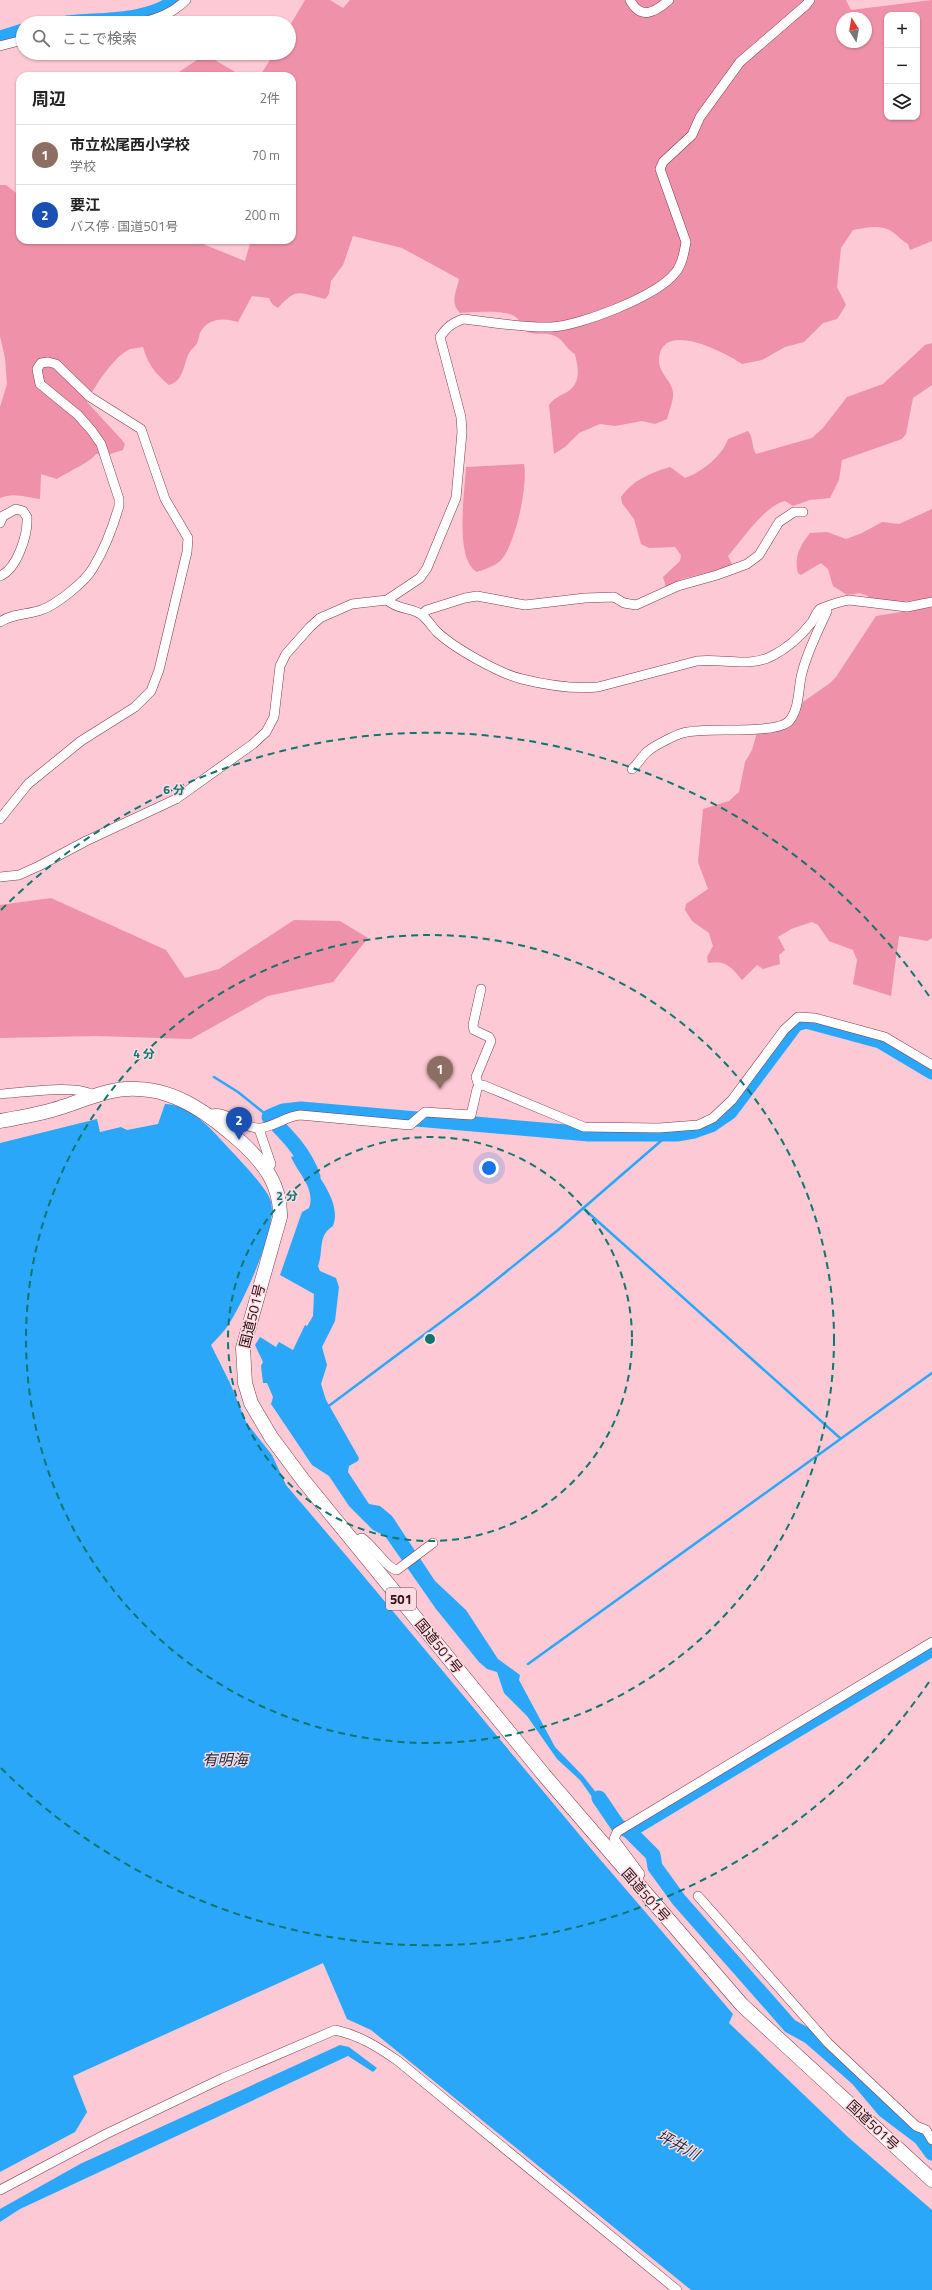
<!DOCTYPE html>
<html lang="ja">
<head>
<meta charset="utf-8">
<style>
  :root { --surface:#fff; --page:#f6f6f6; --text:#222; --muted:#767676; --line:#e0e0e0; --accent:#2a7269 }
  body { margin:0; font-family:"Titillium Web","Noto Sans JP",sans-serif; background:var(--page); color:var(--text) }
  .controls { position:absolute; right:12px; top:12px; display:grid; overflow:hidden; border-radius:8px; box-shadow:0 1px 3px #0004 }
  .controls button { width:36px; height:36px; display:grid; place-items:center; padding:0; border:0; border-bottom:1px solid var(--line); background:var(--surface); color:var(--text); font:20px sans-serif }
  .compass { position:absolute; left:836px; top:12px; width:36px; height:36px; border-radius:50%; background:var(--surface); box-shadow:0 1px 3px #0004; rotate:349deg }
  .you { position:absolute; left:489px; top:1168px; width:14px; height:14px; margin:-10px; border:3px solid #fff; border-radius:50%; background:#1a73e8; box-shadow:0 0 0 6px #1a73e833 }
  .badge { display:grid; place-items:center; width:26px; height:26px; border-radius:50%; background:var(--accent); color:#fff; font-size:13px; font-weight:700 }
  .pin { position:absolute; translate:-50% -33px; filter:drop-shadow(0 1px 2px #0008) }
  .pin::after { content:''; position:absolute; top:21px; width:14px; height:12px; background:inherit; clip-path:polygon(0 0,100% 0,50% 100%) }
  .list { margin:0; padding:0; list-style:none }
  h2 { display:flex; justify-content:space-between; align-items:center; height:52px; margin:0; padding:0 16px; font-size:17px }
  h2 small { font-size:13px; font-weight:400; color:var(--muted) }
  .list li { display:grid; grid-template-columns:26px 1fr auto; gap:12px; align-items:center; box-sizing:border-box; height:60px; padding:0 16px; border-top:1px solid var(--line) }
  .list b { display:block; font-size:15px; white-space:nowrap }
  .list p { margin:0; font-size:13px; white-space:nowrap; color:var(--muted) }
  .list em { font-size:13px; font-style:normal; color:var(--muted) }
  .icon { flex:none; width:22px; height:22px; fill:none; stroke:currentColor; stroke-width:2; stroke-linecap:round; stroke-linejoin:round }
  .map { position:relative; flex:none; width:932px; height:2290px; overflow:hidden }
  .search { position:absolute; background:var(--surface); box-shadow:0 1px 3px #0004; left:16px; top:16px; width:280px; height:44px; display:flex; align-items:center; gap:10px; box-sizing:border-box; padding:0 14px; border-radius:22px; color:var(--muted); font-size:15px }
  .panel { position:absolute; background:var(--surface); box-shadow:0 1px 3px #0004; left:16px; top:72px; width:280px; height:172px; border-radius:12px }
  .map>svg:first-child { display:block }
</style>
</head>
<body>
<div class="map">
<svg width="932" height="2290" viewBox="0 0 932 2290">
  <rect width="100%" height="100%" fill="#fcc9d4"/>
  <g fill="#ef91a8" fill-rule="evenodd">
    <path d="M305 0H330L343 8 350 0H846L851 10 932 0V241L910 250 908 244C901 240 895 233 891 231 879 224 866 228 853 230L841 248 837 287 846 305 837 319 823 323 804 342 785 347 762 360 742 364C726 353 662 319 659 359 658 373 671 379 673 392 674 400 669 411 667 419L655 424 642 421 615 426 600 424 579 433 565 447 554 454 549 405C554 398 560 396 567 392 582 383 578 367 575 354 567 350 565 342 557 337 546 331 538 336 528 332 520 329 522 323 517 318 509 309 472 312 460 313 449 302 457 291 459 279L402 248 353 236 343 265 331 281 329 294 325 299C298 293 297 287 278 308L272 304 269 298 252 296 238 322C225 318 210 317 201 331 199 334 199 339 197 343 195 347 190 350 188 355 183 367 183 381 169 385 156 374 148 365 143 347 139 348 134 348 130 349 115 355 93 388 87 402L121 439 125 444 123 450 110 454H96C92 461 66 473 57 479L41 474 40 499C27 497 13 492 0 498V407L7 384 5 358 0 336V185H6L20 196V240H193L245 261 251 240H292V76H260L274 53H289V27ZM887 15H917V117H887ZM842 18H866V42H842Z"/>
    <polygon points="200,58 213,59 242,76 173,76"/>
    <path d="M932 343V385L913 398 906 434 902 439 842 460 839 480 830 498 810 500 793 506 785 501C764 506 742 540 728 556L733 566 682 579 666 587 663 577 680 561 681 555 675 547 649 548 641 544 634 519 622 503 621 497C633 480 650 473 670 467L685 478C702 472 722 456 728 439L748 431C754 438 751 446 756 454L812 438 823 428 847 397 883 384 925 345Z"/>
    <path d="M524 464C528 486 516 541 502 559 496 566 485 569 477 572 454 559 465 491 466 467Z"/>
    <path d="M932 509V598L886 604 860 593 847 595 833 586 828 569 821 563 801 575 798 573C794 556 800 546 810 533L827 532 846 539 862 533 882 522 899 524Z"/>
    <path d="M932 607V938L927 941 899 936 891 996 853 984 857 960 853 950 829 941 818 925 812 922 791 929 778 937 785 950 779 955 780 964 763 969 757 965 742 980C731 967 726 960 708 963L707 957 713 946 709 933 692 921 685 910 686 904 708 889 698 862 703 809 729 801 739 792 745 762 752 750 757 732 795 720 803 702 830 683 836 677 876 616Z"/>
    <polygon points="51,898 166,950 185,978 219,969 294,920 340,921 368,938 333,982 268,996 191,1039 97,1036 0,1038 0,905"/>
  </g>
  <g fill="#2ba7fa">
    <path d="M165 1104C187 1104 208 1125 222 1141 233 1153 268 1188 271 1202 278 1228 243 1302 229 1324 224 1332 217 1338 211 1345L230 1383 246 1422 272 1455 286 1485 361 1573 598 1857 733 2014 729 2023 849 2138 932 2210V2290H691L371 2030 347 2019 323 1963 73 2076 87 2112 75 2132 0 2172V1143L97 1119 100 1132 121 1127 127 1130 158 1124Z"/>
    <path d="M294 1156 301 1160 306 1157C318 1176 342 1203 333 1226 317 1236 324 1251 318 1266L320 1271 336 1278 339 1287 335 1321 322 1347 327 1365 321 1384 326 1400 359 1458 358 1461 349 1466 348 1472 369 1504 380 1506 392 1516 435 1581 466 1610 498 1659 520 1675 519 1680 555 1747 583 1776 613 1814 611 1816 597 1804 580 1780 557 1759 527 1716 504 1693 497 1672 487 1669 479 1662 436 1609 385 1536 373 1530 349 1506 329 1476 312 1465 271 1404 273 1397 267 1383H263L261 1366 263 1362 255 1345 260 1337 276 1347 279 1342 293 1350 305 1325 307 1326 313 1316 314 1294 280 1275 302 1212 309 1208C316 1189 298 1173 291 1157Z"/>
    <polygon points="340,2045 349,2047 377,2068 373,2072 348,2056 20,2209 0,2222 0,2209 80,2164"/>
  </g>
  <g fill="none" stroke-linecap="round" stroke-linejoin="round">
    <g stroke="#2ba7fa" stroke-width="2.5">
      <polyline points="214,1077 238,1092 269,1117"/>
      <polyline points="583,1208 840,1438"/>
      <polyline points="326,1408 476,1296 558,1230 669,1134"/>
      <polyline points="528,1664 932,1373"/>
    </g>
    <g stroke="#2ba7fa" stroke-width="15">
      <path d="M67 23C104 19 146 23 177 0"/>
      <polyline points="0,38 23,31"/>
      <path d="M313 1177C305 1153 287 1135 269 1117L283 1111 301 1109 589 1134H677L694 1131 711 1125 730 1112 796 1024 806 1021 880 1041 932 1072"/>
      <polyline points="599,1798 618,1826 629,1831 653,1855 655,1867 679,1900 790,2026 810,2037 857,2078 884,2110 921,2138 932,2153"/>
      <polyline points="629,1831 932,1649"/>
    </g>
    <defs>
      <g id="minor">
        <path d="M630 0C641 21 655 12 669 0"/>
        <path d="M140 23C158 18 172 14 186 0"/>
        <polyline points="0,46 23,40"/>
        <path d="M0 523 3 516 16 509 23 511 27 517C28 535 17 569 0 576"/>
        <path d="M387 600C399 611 414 607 423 616 428 620 432 627 437 632 454 648 500 674 522 679 546 685 575 689 598 687L697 661C722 658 749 668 772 656 788 648 801 636 812 622 814 619 817 611 820 609 826 606 842 601 849 600L907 607 932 602"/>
        <polyline points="422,614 427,610 465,598 477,596 525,605 585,598 614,597 624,603 636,605 678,586 717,575 747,564 759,555 779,522 794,512 803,512"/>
        <path d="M0 622C13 613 27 615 41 610 56 605 85 582 93 568 104 550 113 527 119 506V499L101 444 92 431 78 415 40 384 37 369 41 363 48 362 56 364 90 397 141 429 165 499 188 538 187 552 159 670 151 691 135 707 81 741 28 784 0 819"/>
        <path d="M632 769C638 764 642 756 648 751 654 746 675 735 683 733 703 726 778 736 790 720 800 707 798 687 802 673 807 652 818 631 827 611L825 609"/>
        <path d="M0 877 19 875 39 866 86 841 176 799 253 744 266 732 274 717 280 666 286 654 310 627 320 618 352 604 387 600 420 578 427 568 456 498 462 432 461 417 440 337C447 327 452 323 463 319 492 322 522 328 551 327 580 326 657 296 675 273 682 265 684 253 686 242L660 169 663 162 692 135 700 117 740 62 806 5 810 0"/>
        <polyline points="479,1086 476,1077 491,1041 489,1037 474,1030 473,1025 481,989"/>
        <path d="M0 1094C21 1093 79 1083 94 1096"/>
        <path d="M208 1115C226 1108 240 1128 258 1128 270 1129 286 1116 300 1115L410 1125 425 1112 471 1115 477 1089 479 1086 483 1085 584 1127 659 1128 698 1125 713 1118 732 1100 784 1030 798 1017 815 1018 885 1037 932 1065"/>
        <polyline points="259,1129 271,1164 267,1170"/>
        <path d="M353 1541 362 1538C373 1545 387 1569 397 1570L433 1543"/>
        <polyline points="635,1883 640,1874 614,1839 617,1832 932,1642"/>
        <polyline points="698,1896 828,2043 916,2126 926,2130 932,2140"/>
        <path d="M0 2190 106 2134 223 2078 335 2030C359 2035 378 2047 398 2061L677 2290"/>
      </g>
      <path id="highway" d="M0 1121C21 1117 42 1114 62 1107 87 1099 111 1087 138 1089 178 1090 213 1117 241 1142 264 1163 281 1185 280 1217L243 1348 245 1383 251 1403 271 1437 303 1480 544 1775 742 2005 932 2180"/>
    </defs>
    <use href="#minor" stroke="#803b4e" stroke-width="10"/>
    <use href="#highway" stroke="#803b4e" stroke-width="15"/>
    <use href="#minor" stroke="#fff" stroke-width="9"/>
    <use href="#highway" stroke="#fff" stroke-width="14"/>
  </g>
  <g fill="none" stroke="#0f766e" stroke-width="2" stroke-dasharray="7 5">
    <circle cx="430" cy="1339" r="202"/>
    <circle cx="430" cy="1339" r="404"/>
    <path d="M929 1682A606 606 0 0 1 1 1768M1 910A606 606 0 0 1 929 996"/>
  </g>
  <g text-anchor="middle" stroke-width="3" stroke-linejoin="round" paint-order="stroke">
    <rect fill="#fedce3" stroke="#6c4d55" stroke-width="1" x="386" y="1588" width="30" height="22" rx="3"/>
    <g font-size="13" font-weight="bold" fill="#2d1018">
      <text x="401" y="1604">501</text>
    </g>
    <g font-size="14" fill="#2d1018" stroke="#fedce3">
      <text transform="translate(252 1316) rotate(-76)" y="5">国道501号</text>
      <text transform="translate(439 1646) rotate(51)" y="5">国道501号</text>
      <text transform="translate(646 1895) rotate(49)" y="5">国道501号</text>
      <text transform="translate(873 2125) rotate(43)" y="5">国道501号</text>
    </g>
    <g font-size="15" font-style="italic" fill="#1a2d3c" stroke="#fedce3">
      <text x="225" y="1765">有明海</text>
      <text transform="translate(678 2145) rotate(28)" y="5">坪井川</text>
    </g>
  </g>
  <circle cx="430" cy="1339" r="6" fill="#0f766e" stroke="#fedce3" stroke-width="2"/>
  <g font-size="12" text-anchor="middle" font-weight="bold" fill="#0f766e" stroke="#fedce3" stroke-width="3" stroke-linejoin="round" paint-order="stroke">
    <text x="174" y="794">6 分</text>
    <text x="144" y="1058">4 分</text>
    <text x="287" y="1200">2 分</text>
  </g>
</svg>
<div class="controls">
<button>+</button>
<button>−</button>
<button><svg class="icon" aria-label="layers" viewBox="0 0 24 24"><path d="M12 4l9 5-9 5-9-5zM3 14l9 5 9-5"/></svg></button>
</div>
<svg class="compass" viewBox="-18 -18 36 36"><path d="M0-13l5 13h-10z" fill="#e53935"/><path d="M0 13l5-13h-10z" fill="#767676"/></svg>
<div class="you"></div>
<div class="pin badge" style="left:440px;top:1089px;background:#8d6e63">1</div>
<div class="pin badge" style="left:239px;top:1140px;background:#1a4fb4">2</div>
<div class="search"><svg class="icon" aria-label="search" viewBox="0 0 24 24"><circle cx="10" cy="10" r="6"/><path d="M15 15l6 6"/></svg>ここで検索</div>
<section class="panel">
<h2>周辺<small>2件</small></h2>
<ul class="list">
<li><span class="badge" style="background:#8d6e63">1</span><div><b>市立松尾西小学校</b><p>学校</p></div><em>70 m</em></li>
<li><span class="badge" style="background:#1a4fb4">2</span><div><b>要江</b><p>バス停 · 国道501号</p></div><em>200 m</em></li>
</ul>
</section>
</div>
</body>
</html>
